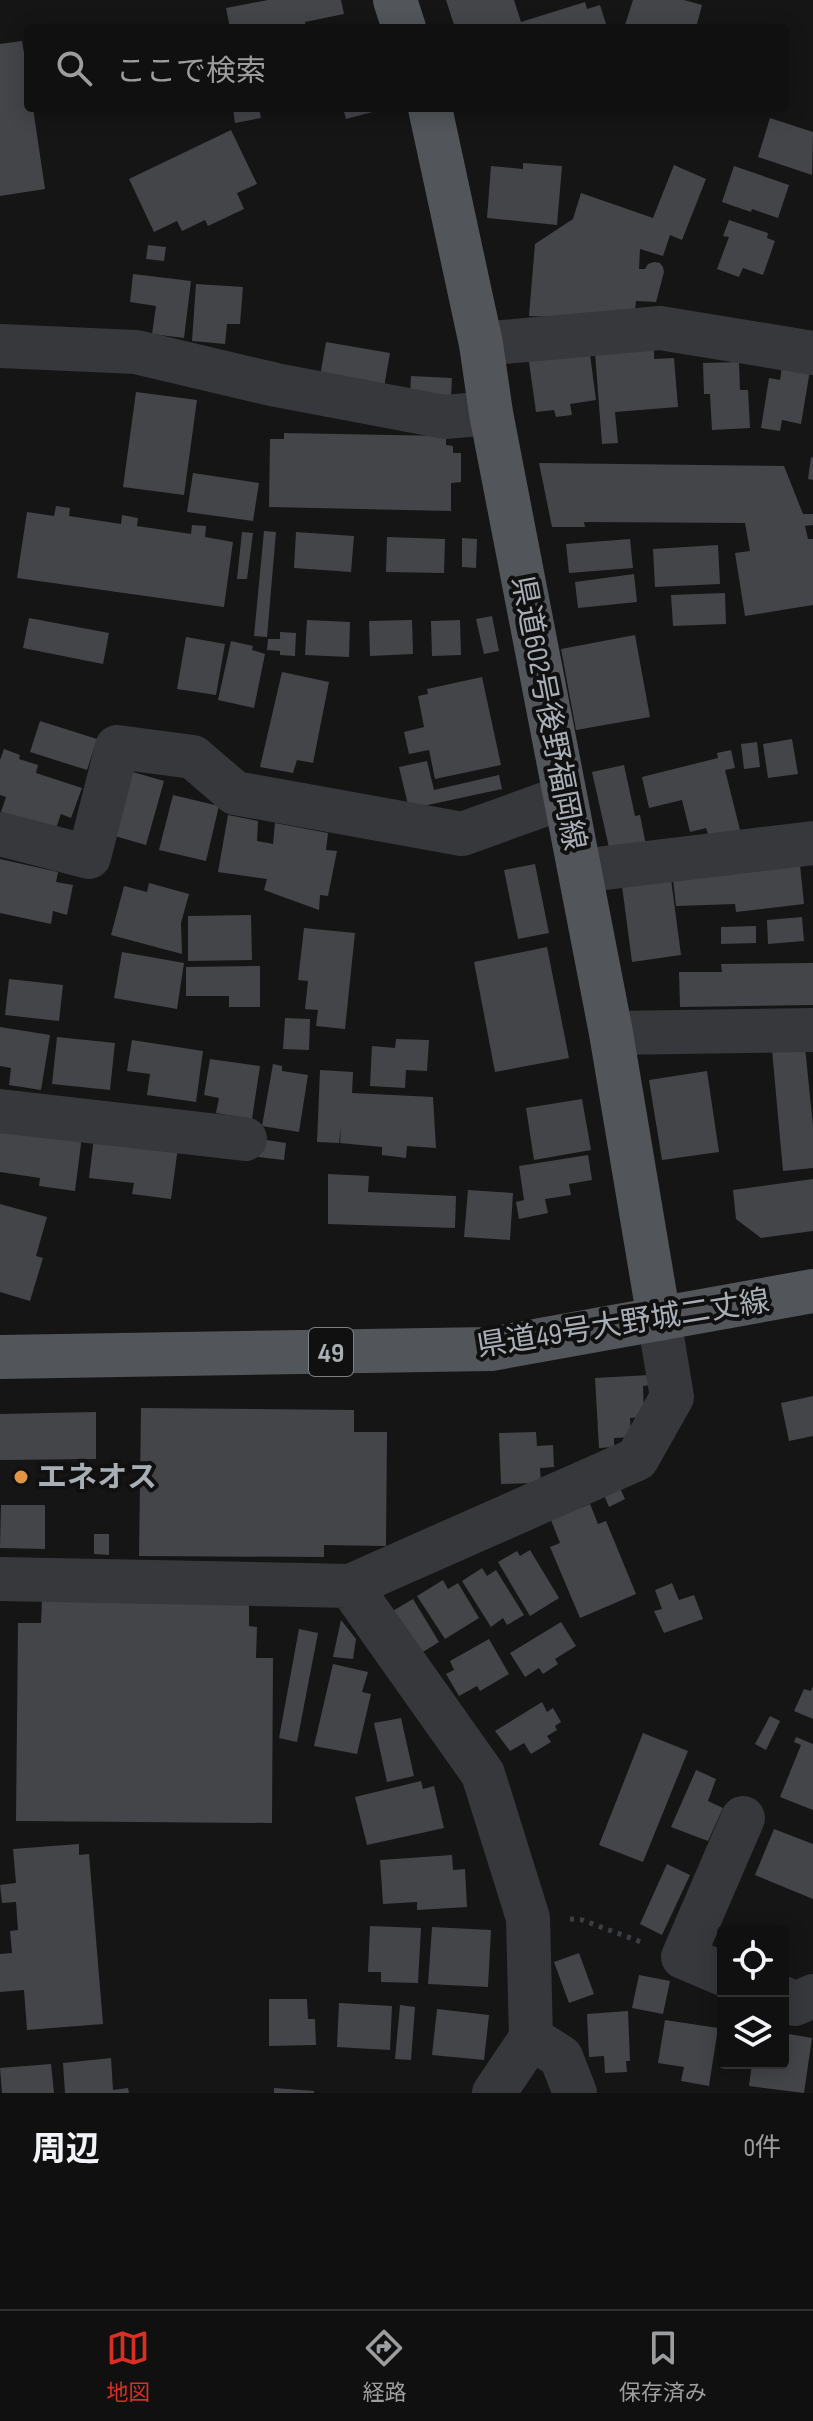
<!DOCTYPE html>
<html lang="ja">
<head>
<meta charset="utf-8">
<style>
  :root { --surface:#101010; --page:#1e1e1e; --text:#f1f3f6; --muted:#9c9d9f; --line:#303030; --accent:#d93025 }
  body { margin:0; font-family:"Sofia Sans Condensed","Noto Sans JP",sans-serif; background:var(--page); color:var(--text) }
  .controls { position:absolute; right:24px; bottom:24px; display:grid; overflow:hidden; border-radius:8px; box-shadow:0 4px 20px #0003 }
  .controls button { width:72px; height:72px; display:grid; place-items:center; padding:0; border:0; border-bottom:2px solid var(--line); background:var(--surface); color:var(--text); font:40px sans-serif }
  .list { margin:0; padding:0; list-style:none }
  h2 { display:flex; justify-content:space-between; align-items:center; height:104px; margin:0; padding:0 32px; font-size:34px }
  h2 small { font-size:26px; font-weight:400; color:var(--muted) }
  .icon { flex:none; width:44px; height:44px; fill:none; stroke:currentColor; stroke-width:2; stroke-linecap:round; stroke-linejoin:round }
  .map { position:relative; flex:none; width:813px; height:2093px; overflow:hidden }
  .search { position:absolute; background:var(--surface); box-shadow:0 4px 20px #0003; left:24px; right:24px; top:24px; height:88px; display:flex; align-items:center; gap:20px; box-sizing:border-box; padding:0 28px; border-radius:8px; color:var(--muted); font-size:30px }
  .sheet { height:216px; background:var(--surface) }
  nav { display:flex; justify-content:space-around; align-items:center; box-sizing:border-box; height:112px; border-top:2px solid var(--line); background:var(--surface); font-size:22px; color:var(--muted) }
  nav a { display:grid; justify-items:center; gap:4px }
  nav .on { color:var(--accent) }
  .map>svg:first-child { display:block }
</style>
</head>
<body>
<div class="map">
<svg width="813" height="2093" viewBox="0 0 813 2093">
  <rect width="100%" height="100%" fill="#151516"/>
  <g fill="#444549">
    <polygon points="268,0 341,0 344,14 305,22 306,28 230,28 226,8"/>
    <polygon points="446,0 514,0 521,22 585,2 587,9 600,5 606,24 598,28 455,28"/>
    <polygon points="633,0 684,0 702,5 696,28 624,28"/>
    <polygon points="22,41 28,77 28,108 33,108 45,189 0,196 0,44"/>
    <polygon points="233,108 259,108 261,118 235,123"/>
    <polygon points="343,108 384,108 384,109 346,119"/>
    <polygon points="770,118 813,132 812,175 758,157"/>
    <polygon points="231,130 257,184 237,193 244,209 208,226 205,220 182,231 177,221 154,232 129,179"/>
    <polygon points="523,163 562,166 557,225 487,218 491,166 523,169"/>
    <polygon points="674,165 706,179 682,240 670,235 663,256 640,249 639,269 645,269 648,264 654,262 660,263 663,267 664,272 656,302 636,301 634,320 529,316 535,244 573,219 581,193 653,218"/>
    <polygon points="734,166 789,185 778,218 752,209 751,212 722,202"/>
    <polygon points="729,220 768,233 767,238 775,241 763,275 743,268 739,277 717,269 729,237 723,236"/>
    <polygon points="148,245 166,247 164,261 146,259"/>
    <polygon points="133,274 191,281 184,338 152,334 156,306 130,302"/>
    <polygon points="196,284 243,287 240,324 227,324 225,344 192,341"/>
    <polygon points="326,342 390,353 383,393 319,382"/>
    <polygon points="589,347 596,400 570,404 572,415 556,417 554,410 536,412 528,355"/>
    <polygon points="654,349 654,359 674,358 678,407 615,412 618,443 602,444 595,353"/>
    <polygon points="783,359 811,364 801,424 782,420 780,431 761,428 769,378 780,380"/>
    <polygon points="739,362 740,390 748,390 750,428 712,430 710,394 704,394 703,363"/>
    <polygon points="411,376 452,378 451,398 410,396"/>
    <polygon points="136,392 197,400 184,495 123,487"/>
    <polygon points="284,433 446,436 446,445 453,446 453,453 461,453 461,482 451,483 451,511 269,507 270,439 284,439"/>
    <polygon points="811,457 813,458 813,480 808,479"/>
    <polygon points="539,463 784,466 803,514 813,514 813,525 805,526 808,539 813,539 813,605 745,616 735,553 750,551 745,523 584,522 585,527 552,527"/>
    <polygon points="193,473 259,483 253,521 187,512"/>
    <polygon points="56,506 70,508 69,516 121,524 122,515 138,518 137,526 191,534 192,525 206,526 205,537 233,542 224,607 17,578 27,512 54,516"/>
    <polygon points="264,531 276,532 267,637 254,636"/>
    <polygon points="242,532 253,533 247,579 237,579"/>
    <polygon points="296,532 354,536 351,572 294,568"/>
    <polygon points="387,537 445,539 444,573 386,572"/>
    <polygon points="462,538 477,539 476,568 462,567"/>
    <polygon points="630,539 633,568 569,573 566,544"/>
    <polygon points="718,545 720,584 655,587 653,549"/>
    <polygon points="634,574 637,602 578,608 575,582"/>
    <polygon points="725,593 726,624 673,626 671,595"/>
    <polygon points="492,616 499,651 484,654 476,619"/>
    <polygon points="29,618 109,633 103,664 23,648"/>
    <polygon points="307,620 350,622 349,657 305,655"/>
    <polygon points="412,620 413,654 370,656 369,621"/>
    <polygon points="460,620 461,655 432,656 431,621"/>
    <polygon points="280,632 296,633 295,656 280,655 280,651 267,650 268,639 280,639"/>
    <polygon points="635,635 650,717 576,730 561,649"/>
    <polygon points="186,637 225,644 216,695 177,689"/>
    <polygon points="231,641 253,646 252,650 265,654 254,708 218,700"/>
    <polygon points="282,672 329,682 313,763 297,760 293,773 260,767"/>
    <polygon points="482,677 501,765 435,779 429,750 409,754 404,732 424,727 418,696 428,694 427,689"/>
    <polygon points="40,721 97,739 87,770 30,752"/>
    <polygon points="792,739 798,774 768,778 763,744"/>
    <polygon points="757,742 760,767 744,769 741,744"/>
    <polygon points="4,749 20,755 19,759 38,765 36,773 82,788 71,818 61,814 55,831 1,812 6,797 0,795 0,760"/>
    <polygon points="731,750 735,768 725,770 740,830 709,837 706,828 690,832 682,800 649,808 642,777 718,758 717,753"/>
    <polygon points="427,761 434,790 499,775 502,789 409,809 399,767"/>
    <polygon points="624,765 635,816 640,815 646,845 610,852 592,772"/>
    <polygon points="126,770 164,781 146,845 108,834"/>
    <polygon points="173,795 219,806 206,861 159,850"/>
    <polygon points="228,815 258,821 257,841 273,844 275,823 328,833 326,850 337,851 328,896 320,895 319,910 264,890 267,879 218,872"/>
    <polygon points="0,859 58,872 56,882 73,885 67,915 53,911 51,924 0,913"/>
    <polygon points="535,864 549,933 518,939 504,870"/>
    <polygon points="800,865 804,904 736,912 735,904 676,906 673,879"/>
    <polygon points="671,879 681,955 632,962 622,886"/>
    <polygon points="149,883 189,894 181,923 182,954 111,935 124,886 147,892"/>
    <polygon points="251,915 252,960 188,961 188,916"/>
    <polygon points="802,917 804,941 768,944 767,920"/>
    <polygon points="756,926 756,943 721,944 721,927"/>
    <polygon points="304,928 355,933 345,1029 316,1026 318,1010 305,1009 308,981 298,980"/>
    <polygon points="547,947 569,1058 495,1072 474,962"/>
    <polygon points="122,952 184,963 177,1009 114,998"/>
    <polygon points="813,963 813,1005 680,1007 679,972 722,972 721,964"/>
    <polygon points="260,966 260,1007 229,1007 229,996 186,996 186,967"/>
    <polygon points="9,979 63,985 59,1021 5,1015"/>
    <polygon points="285,1018 310,1019 309,1050 283,1049"/>
    <polygon points="0,1027 50,1035 41,1090 9,1085 11,1068 0,1066"/>
    <polygon points="57,1037 115,1043 110,1090 52,1084"/>
    <polygon points="396,1039 429,1040 427,1071 406,1070 405,1088 370,1086 372,1046 395,1048"/>
    <polygon points="132,1040 203,1051 196,1102 147,1095 150,1074 127,1071"/>
    <polygon points="805,1047 813,1126 813,1168 783,1171 772,1050"/>
    <polygon points="210,1059 260,1066 252,1119 216,1113 219,1098 204,1095"/>
    <polygon points="273,1064 282,1066 282,1071 308,1075 299,1132 262,1126"/>
    <polygon points="320,1070 353,1072 352,1093 433,1097 436,1148 407,1146 406,1158 382,1155 382,1147 340,1143 341,1127 339,1143 317,1142"/>
    <polygon points="707,1071 719,1152 662,1160 649,1080"/>
    <polygon points="582,1099 591,1150 534,1160 526,1108"/>
    <polygon points="0,1124 82,1136 75,1191 39,1186 40,1178 0,1172"/>
    <polygon points="94,1137 178,1147 171,1199 132,1194 134,1183 89,1178"/>
    <polygon points="260,1139 286,1143 284,1160 258,1157"/>
    <polygon points="588,1155 592,1180 569,1184 571,1195 545,1199 548,1213 519,1219 516,1202 524,1200 519,1166"/>
    <polygon points="328,1174 369,1176 368,1192 456,1196 455,1228 328,1224"/>
    <polygon points="813,1179 813,1231 761,1238 736,1219 733,1190"/>
    <polygon points="468,1190 513,1193 510,1240 464,1237"/>
    <polygon points="0,1204 47,1217 36,1256 43,1258 30,1301 0,1292"/>
    <polygon points="650,1375 651,1385 643,1386 644,1417 630,1418 631,1437 614,1438 614,1447 599,1448 595,1378"/>
    <polygon points="813,1396 813,1436 789,1441 781,1403"/>
    <polygon points="141,1408 354,1410 354,1432 387,1432 386,1546 324,1545 324,1557 139,1556"/>
    <polygon points="96,1412 96,1459 0,1460 0,1414"/>
    <polygon points="536,1432 537,1446 553,1445 554,1467 540,1468 541,1483 501,1484 499,1433"/>
    <polygon points="620,1488 625,1499 609,1507 604,1495"/>
    <polygon points="590,1504 598,1524 606,1521 636,1594 580,1618 550,1547 560,1543 551,1520"/>
    <polygon points="1,1505 45,1505 45,1549 0,1548"/>
    <polygon points="94,1534 109,1534 109,1555 94,1554"/>
    <polygon points="530,1550 559,1598 530,1616 498,1562 517,1551 520,1556"/>
    <polygon points="482,1568 487,1576 496,1570 524,1615 507,1625 503,1618 491,1627 462,1581"/>
    <polygon points="443,1580 448,1589 458,1583 479,1618 445,1639 417,1596"/>
    <polygon points="672,1583 679,1600 694,1595 703,1619 664,1633 654,1611 662,1609 655,1590"/>
    <polygon points="42,1599 249,1602 249,1626 257,1627 256,1658 273,1658 272,1823 16,1821 18,1623 41,1623"/>
    <polygon points="413,1599 439,1642 410,1660 384,1616"/>
    <polygon points="341,1620 356,1639 353,1659 333,1657"/>
    <polygon points="561,1622 576,1646 555,1659 558,1664 543,1674 539,1668 525,1677 510,1653"/>
    <polygon points="299,1629 318,1633 297,1742 279,1738"/>
    <polygon points="489,1639 509,1674 480,1691 477,1686 459,1696 446,1674 454,1670 450,1661"/>
    <polygon points="333,1664 368,1672 362,1692 371,1694 357,1754 314,1746"/>
    <polygon points="813,1686 813,1719 794,1711 804,1689 811,1691"/>
    <polygon points="542,1702 547,1712 553,1708 561,1722 555,1726 557,1730 547,1736 551,1742 531,1754 524,1743 510,1751 495,1731"/>
    <polygon points="770,1716 780,1721 766,1750 755,1744"/>
    <polygon points="401,1718 414,1776 387,1782 374,1723"/>
    <polygon points="643,1733 688,1751 643,1862 599,1845"/>
    <polygon points="796,1737 813,1744 813,1810 780,1797 801,1745 794,1742"/>
    <polygon points="696,1770 716,1779 708,1801 723,1808 708,1841 671,1827"/>
    <polygon points="421,1781 423,1789 434,1786 444,1828 367,1845 355,1797"/>
    <polygon points="774,1829 813,1844 813,1899 755,1875"/>
    <polygon points="79,1844 79,1855 89,1854 103,2024 27,2030 24,1990 0,1992 0,1954 12,1953 10,1931 18,1930 16,1902 2,1903 0,1885 16,1883 13,1849"/>
    <polygon points="452,1855 453,1870 465,1869 467,1907 417,1910 417,1902 383,1904 380,1860"/>
    <polygon points="667,1864 690,1875 662,1935 640,1924"/>
    <polygon points="370,1926 421,1928 418,1983 381,1982 381,1972 368,1972"/>
    <polygon points="432,1927 491,1930 488,1987 428,1984"/>
    <polygon points="579,1953 594,1994 569,2003 554,1962"/>
    <polygon points="639,1975 670,1981 663,2014 632,2008"/>
    <polygon points="269,1999 307,1999 308,2019 315,2019 316,2045 269,2046"/>
    <polygon points="339,2003 392,2006 390,2050 337,2047"/>
    <polygon points="400,2005 415,2007 411,2060 395,2059"/>
    <polygon points="437,2009 489,2015 484,2060 432,2055"/>
    <polygon points="628,2011 630,2061 626,2061 627,2072 605,2073 604,2056 589,2057 587,2014"/>
    <polygon points="665,2020 718,2028 709,2086 681,2081 684,2067 658,2063"/>
    <polygon points="783,2033 812,2038 804,2093 749,2086 752,2063 783,2063"/>
    <polygon points="111,2058 113,2090 128,2088 129,2093 65,2093 63,2063"/>
    <polygon points="51,2064 54,2093 2,2093 0,2068"/>
    <polygon points="274,2088 314,2091 314,2093 274,2093"/>
  </g>
  <g fill="none" stroke-linecap="round" stroke-linejoin="round">
    <polyline stroke="#3c3f42" stroke-width="5" stroke-dasharray="4 6" stroke-linecap="butt" points="570,1919 582,1920 644,1943"/>
    <g stroke="#36383b" stroke-width="44">
      <polyline points="481,344 660,328 813,353"/>
      <polyline points="0,346 136,352 276,385 445,417 491,413"/>
      <polyline points="0,834 89,857 117,747 193,757 235,793 462,834 565,797"/>
      <polyline points="580,871 813,843"/>
      <polyline points="611,1033 813,1030"/>
      <polyline points="0,1111 245,1139"/>
      <polyline points="0,1579 350,1586 483,1774 528,1918 531,2038 494,2093"/>
      <polyline points="350,1586 637,1459 672,1397 659,1319"/>
      <polyline points="723,1974 683,1957 743,1818"/>
      <polyline points="783,1998 795,2004 813,1996"/>
      <polyline points="531,2038 561,2057 575,2093"/>
    </g>
    <g stroke="#525559" stroke-width="44">
      <polyline points="395,0 404,28"/>
      <polyline points="430,108 481,344 491,413 611,1033 659,1319"/>
      <polyline points="0,1357 491,1349 813,1291"/>
    </g>
  </g>
  <circle fill="#de9545" stroke="#101011" stroke-width="3" cx="21" cy="1477" r="8"/>
  <g text-anchor="middle" stroke-width="8" stroke-linejoin="round" paint-order="stroke">
    <rect fill="#101011" stroke="#7a7f84" stroke-width="2" x="309" y="1328" width="44" height="48" rx="6"/>
    <g font-size="28" font-weight="bold" fill="#a8aeb5">
      <text x="331" y="1362">49</text>
    </g>
    <g font-size="30" fill="#a8aeb5" stroke="#101011">
      <text transform="translate(549 713) rotate(79)" y="10">県道602号後野福岡線</text>
      <text transform="translate(623 1323) rotate(-9)" y="10">県道49号大野城二丈線</text>
    </g>
    <g font-size="30" font-weight="bold" fill="#a8aeb5" stroke="#101011" text-anchor="start">
      <text x="37" y="1487">エネオス</text>
    </g>
  </g>
</svg>
<div class="controls">
<button><svg class="icon" aria-label="locate" viewBox="0 0 24 24"><circle cx="12" cy="12" r="6"/><path d="M12 2v4M12 18v4M2 12h4M18 12h4"/></svg></button>
<button><svg class="icon" aria-label="layers" viewBox="0 0 24 24"><path d="M12 4l9 5-9 5-9-5zM3 14l9 5 9-5"/></svg></button>
</div>
<div class="search"><svg class="icon" aria-label="search" viewBox="0 0 24 24"><circle cx="10" cy="10" r="6"/><path d="M15 15l6 6"/></svg>ここで検索</div>
</div>
<section class="sheet">
<h2>周辺<small>0件</small></h2>
<ul class="list">
</ul>
</section>
<nav>
<a class="on"><svg class="icon" aria-label="map" viewBox="0 0 24 24"><path d="M3 6l6-2 6 2 6-2v14l-6 2-6-2-6 2zM9 4v14M15 6v14"/></svg>地図</a>
<a><svg class="icon" aria-label="directions" viewBox="0 0 24 24"><path d="M12 3l9 9-9 9-9-9zM9 14v-3h6M13 9l2 2-2 2"/></svg>経路</a>
<a><svg class="icon" aria-label="saved" viewBox="0 0 24 24"><path d="M7 4h10v16l-5-4-5 4z"/></svg>保存済み</a>
</nav>
</body>
</html>
